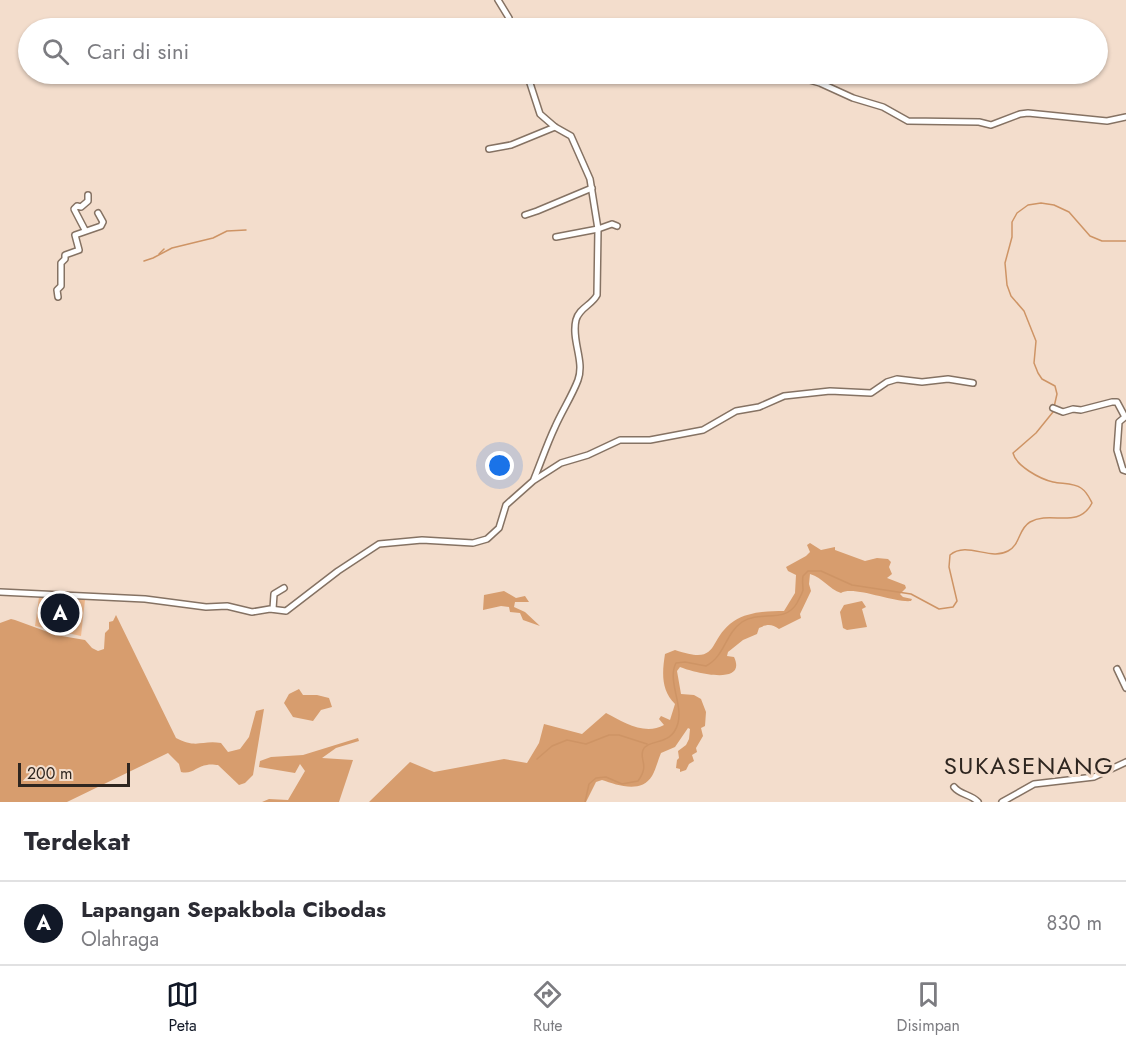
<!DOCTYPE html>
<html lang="id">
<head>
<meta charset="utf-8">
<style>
  :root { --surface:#fff; --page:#f2f2f3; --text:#2b2b33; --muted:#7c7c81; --line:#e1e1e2; --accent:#111827 }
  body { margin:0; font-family:Jost,sans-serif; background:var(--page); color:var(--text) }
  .scale { position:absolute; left:18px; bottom:15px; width:112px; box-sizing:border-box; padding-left:6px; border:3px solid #2e2620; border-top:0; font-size:16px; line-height:21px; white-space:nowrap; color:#2e2620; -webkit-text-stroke:4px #f3ddcc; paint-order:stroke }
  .you { position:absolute; left:500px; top:466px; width:21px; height:21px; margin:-15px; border:4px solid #fff; border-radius:50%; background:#1a73e8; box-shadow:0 0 0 9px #1a73e833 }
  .badge { display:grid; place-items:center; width:39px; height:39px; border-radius:50%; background:var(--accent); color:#fff; font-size:20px; font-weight:700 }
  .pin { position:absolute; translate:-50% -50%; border:3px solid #fff; box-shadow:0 2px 6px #0006 }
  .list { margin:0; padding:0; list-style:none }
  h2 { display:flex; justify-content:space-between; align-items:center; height:78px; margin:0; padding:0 24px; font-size:26px }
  h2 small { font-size:20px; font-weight:400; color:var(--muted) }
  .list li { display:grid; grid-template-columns:39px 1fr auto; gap:18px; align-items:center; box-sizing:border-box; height:84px; padding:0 24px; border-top:2px solid var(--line) }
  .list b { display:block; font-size:22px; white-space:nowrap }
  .list p { margin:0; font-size:20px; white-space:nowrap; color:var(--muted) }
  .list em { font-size:20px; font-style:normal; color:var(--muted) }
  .icon { flex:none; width:33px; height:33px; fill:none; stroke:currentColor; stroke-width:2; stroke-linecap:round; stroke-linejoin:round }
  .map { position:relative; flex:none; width:1126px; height:802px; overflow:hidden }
  .search { position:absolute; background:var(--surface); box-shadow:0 2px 4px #0004; left:18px; right:18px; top:18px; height:66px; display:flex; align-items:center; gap:15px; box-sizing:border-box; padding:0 21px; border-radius:33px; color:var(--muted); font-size:22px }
  .sheet { height:162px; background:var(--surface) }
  nav { display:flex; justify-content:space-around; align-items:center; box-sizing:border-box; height:84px; border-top:2px solid var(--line); background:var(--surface); font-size:16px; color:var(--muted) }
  nav a { display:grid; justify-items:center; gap:3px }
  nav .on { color:var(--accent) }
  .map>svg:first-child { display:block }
</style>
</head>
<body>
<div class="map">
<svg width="1126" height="802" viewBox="0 0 1126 802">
  <rect width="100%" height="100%" fill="#f3ddcc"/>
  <polygon fill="#f2bb8f" points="39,597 85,600 81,636 35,626"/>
  <g fill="#d79d6e">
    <path d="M810 543 821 550 835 547V550L865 561 877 558 888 559 891 562 889 567 892 574 887 578 905 585 906 588 900 594 903 597 912 599 911 601C894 603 853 585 841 593 829 589 823 578 810 574L809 584 811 591 800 614 801 618 779 629C772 624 767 624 759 628L757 634 743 640 728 652 727 656 734 657C748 687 692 672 680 667L677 671 681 694 694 695 701 699 706 712 705 726 701 728 703 736 696 748 697 752 692 755 694 761 689 764 686 770 680 772V769L676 768 677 760 679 758 678 751 686 745 689 739 690 729 688 728 675 747 661 753C658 760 656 769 652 776 641 794 617 785 602 780L596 782 586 802H369L410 762 434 772 504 759 527 763 539 743 544 724 582 734 606 713C623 722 645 736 664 725L659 719 661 716 670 720 675 704C661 690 662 673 665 654L675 650C722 666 706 640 734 621 748 612 767 611 784 611L795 593 796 575 788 571 786 567 806 556 810 552 807 545Z"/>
    <polygon points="504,591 516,598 525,596 529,602 515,602 514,607 525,612 540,626 523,620 520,613 510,612 509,607 501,606 483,610 484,595"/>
    <polygon points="862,601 866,607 862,609 867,627 847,630 843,628 840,612 844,605"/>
    <path d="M116 615 176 738C197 749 201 740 221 743L228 752 240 749 249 737 256 711 264 709 253 775 245 783 239 785 218 765C215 765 211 764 207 765 197 766 192 775 181 772L179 764 168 753 67 802H0V623L11 619 15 620 56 635 85 640 92 648 98 651 104 649 105 633 109 629V622L113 621Z"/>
    <polygon points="299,689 303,695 317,695 329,698 332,707 321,710 313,721 293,717 284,703 289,694"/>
    <polygon points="358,738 359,741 336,748 322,758 353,760 339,802 262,802 269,799 288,800 305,771 300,764 295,773 259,767 260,761 271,757 303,755"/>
  </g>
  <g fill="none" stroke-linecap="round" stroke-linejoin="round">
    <g stroke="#ce9465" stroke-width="1.5">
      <polyline points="159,254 164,249"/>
      <polyline points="144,261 153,258 172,248 213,238 227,231 246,230"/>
      <polyline points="1054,407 1057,394 1055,386 1042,379 1038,373 1034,363 1036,341 1024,311 1011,296 1007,285 1005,263 1012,237 1012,222 1017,213 1028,205 1041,203 1054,205 1069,212 1090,236 1102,241 1126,241"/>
      <polyline points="537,759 552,746 567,740 586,744 609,735 619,735 647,744"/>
      <path d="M585 802 589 784 596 778 606 777 622 784 638 781C650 765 639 760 643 750 648 738 672 747 678 723 683 704 667 680 676 663L685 662 706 666C725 656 725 634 742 622 760 610 785 624 797 603 799 599 802 594 803 590 803 585 802 581 803 576L808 571H821L852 585 911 594 939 609 953 607 957 601 949 567 950 555C967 541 990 561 1008 551 1021 544 1018 529 1030 522 1051 510 1078 530 1092 503 1089 497 1087 492 1081 488 1074 483 1062 484 1053 482 1040 479 1016 466 1013 453L1036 433 1053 412"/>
    </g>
    <defs>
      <g id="minor">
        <polyline points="498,0 509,18 510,28"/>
        <path d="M527 74 540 114 555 127 571 136 590 179 598 229 597 295C592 305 579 308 576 320 571 340 585 361 578 380 572 396 562 411 555 427 547 444 541 462 534 479"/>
        <polyline points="788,74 820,83 853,98 883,107 908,121 979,122 991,125 1020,114 1028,113 1107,121 1126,117"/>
        <polyline points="489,149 511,145 555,127"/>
        <polyline points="525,215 537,211 592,188"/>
        <polyline points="85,230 74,209 77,206 81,207 88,201 88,195"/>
        <polyline points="556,237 598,229 612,224 617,226"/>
        <polyline points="58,297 57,290 61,286 61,263 65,259 65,255 79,250 75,235 101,226 103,222 98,213"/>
        <polyline points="1053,408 1063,412 1073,409 1081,410 1112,402 1117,402 1125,417 1119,422 1117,450 1123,470 1126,471"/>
        <polyline points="0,592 145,599 206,607 227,606 252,612 270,609 286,611 338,571 379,544 422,540 473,543 487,539 499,528 506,505 533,481 561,463 588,455 620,440 650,440 703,430 736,411 759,407 784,396 830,391 871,393 887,382 897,379 922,382 948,379 973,383"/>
        <polyline points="273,609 274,594 284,588"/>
        <polyline points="1117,669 1126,688"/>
        <path d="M954 787C960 795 971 794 978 802"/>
        <polyline points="1002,802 1034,784 1094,777 1126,762"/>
      </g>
    </defs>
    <use href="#minor" stroke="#857263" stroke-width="8"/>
    <use href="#minor" stroke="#fff" stroke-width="5"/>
  </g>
  <g text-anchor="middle" stroke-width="6" stroke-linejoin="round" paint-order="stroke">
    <g font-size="24" letter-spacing="1.5" fill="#2e2620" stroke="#f3ddcc">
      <text x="1029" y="774">SUKASENANG</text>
    </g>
  </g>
</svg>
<div class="scale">200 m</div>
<div class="you"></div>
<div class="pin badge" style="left:60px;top:613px">A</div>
<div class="search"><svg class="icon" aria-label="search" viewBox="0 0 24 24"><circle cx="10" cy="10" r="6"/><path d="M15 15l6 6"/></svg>Cari di sini</div>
</div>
<section class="sheet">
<h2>Terdekat<small></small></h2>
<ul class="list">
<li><span class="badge">A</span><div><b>Lapangan Sepakbola Cibodas</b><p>Olahraga</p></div><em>830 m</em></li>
</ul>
</section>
<nav>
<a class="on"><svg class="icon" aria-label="map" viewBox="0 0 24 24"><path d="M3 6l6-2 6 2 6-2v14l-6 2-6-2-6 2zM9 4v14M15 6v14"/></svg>Peta</a>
<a><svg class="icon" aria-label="directions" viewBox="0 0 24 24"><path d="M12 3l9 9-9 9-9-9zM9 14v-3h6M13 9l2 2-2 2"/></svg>Rute</a>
<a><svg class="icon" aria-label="saved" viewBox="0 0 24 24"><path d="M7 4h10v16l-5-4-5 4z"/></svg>Disimpan</a>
</nav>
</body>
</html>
